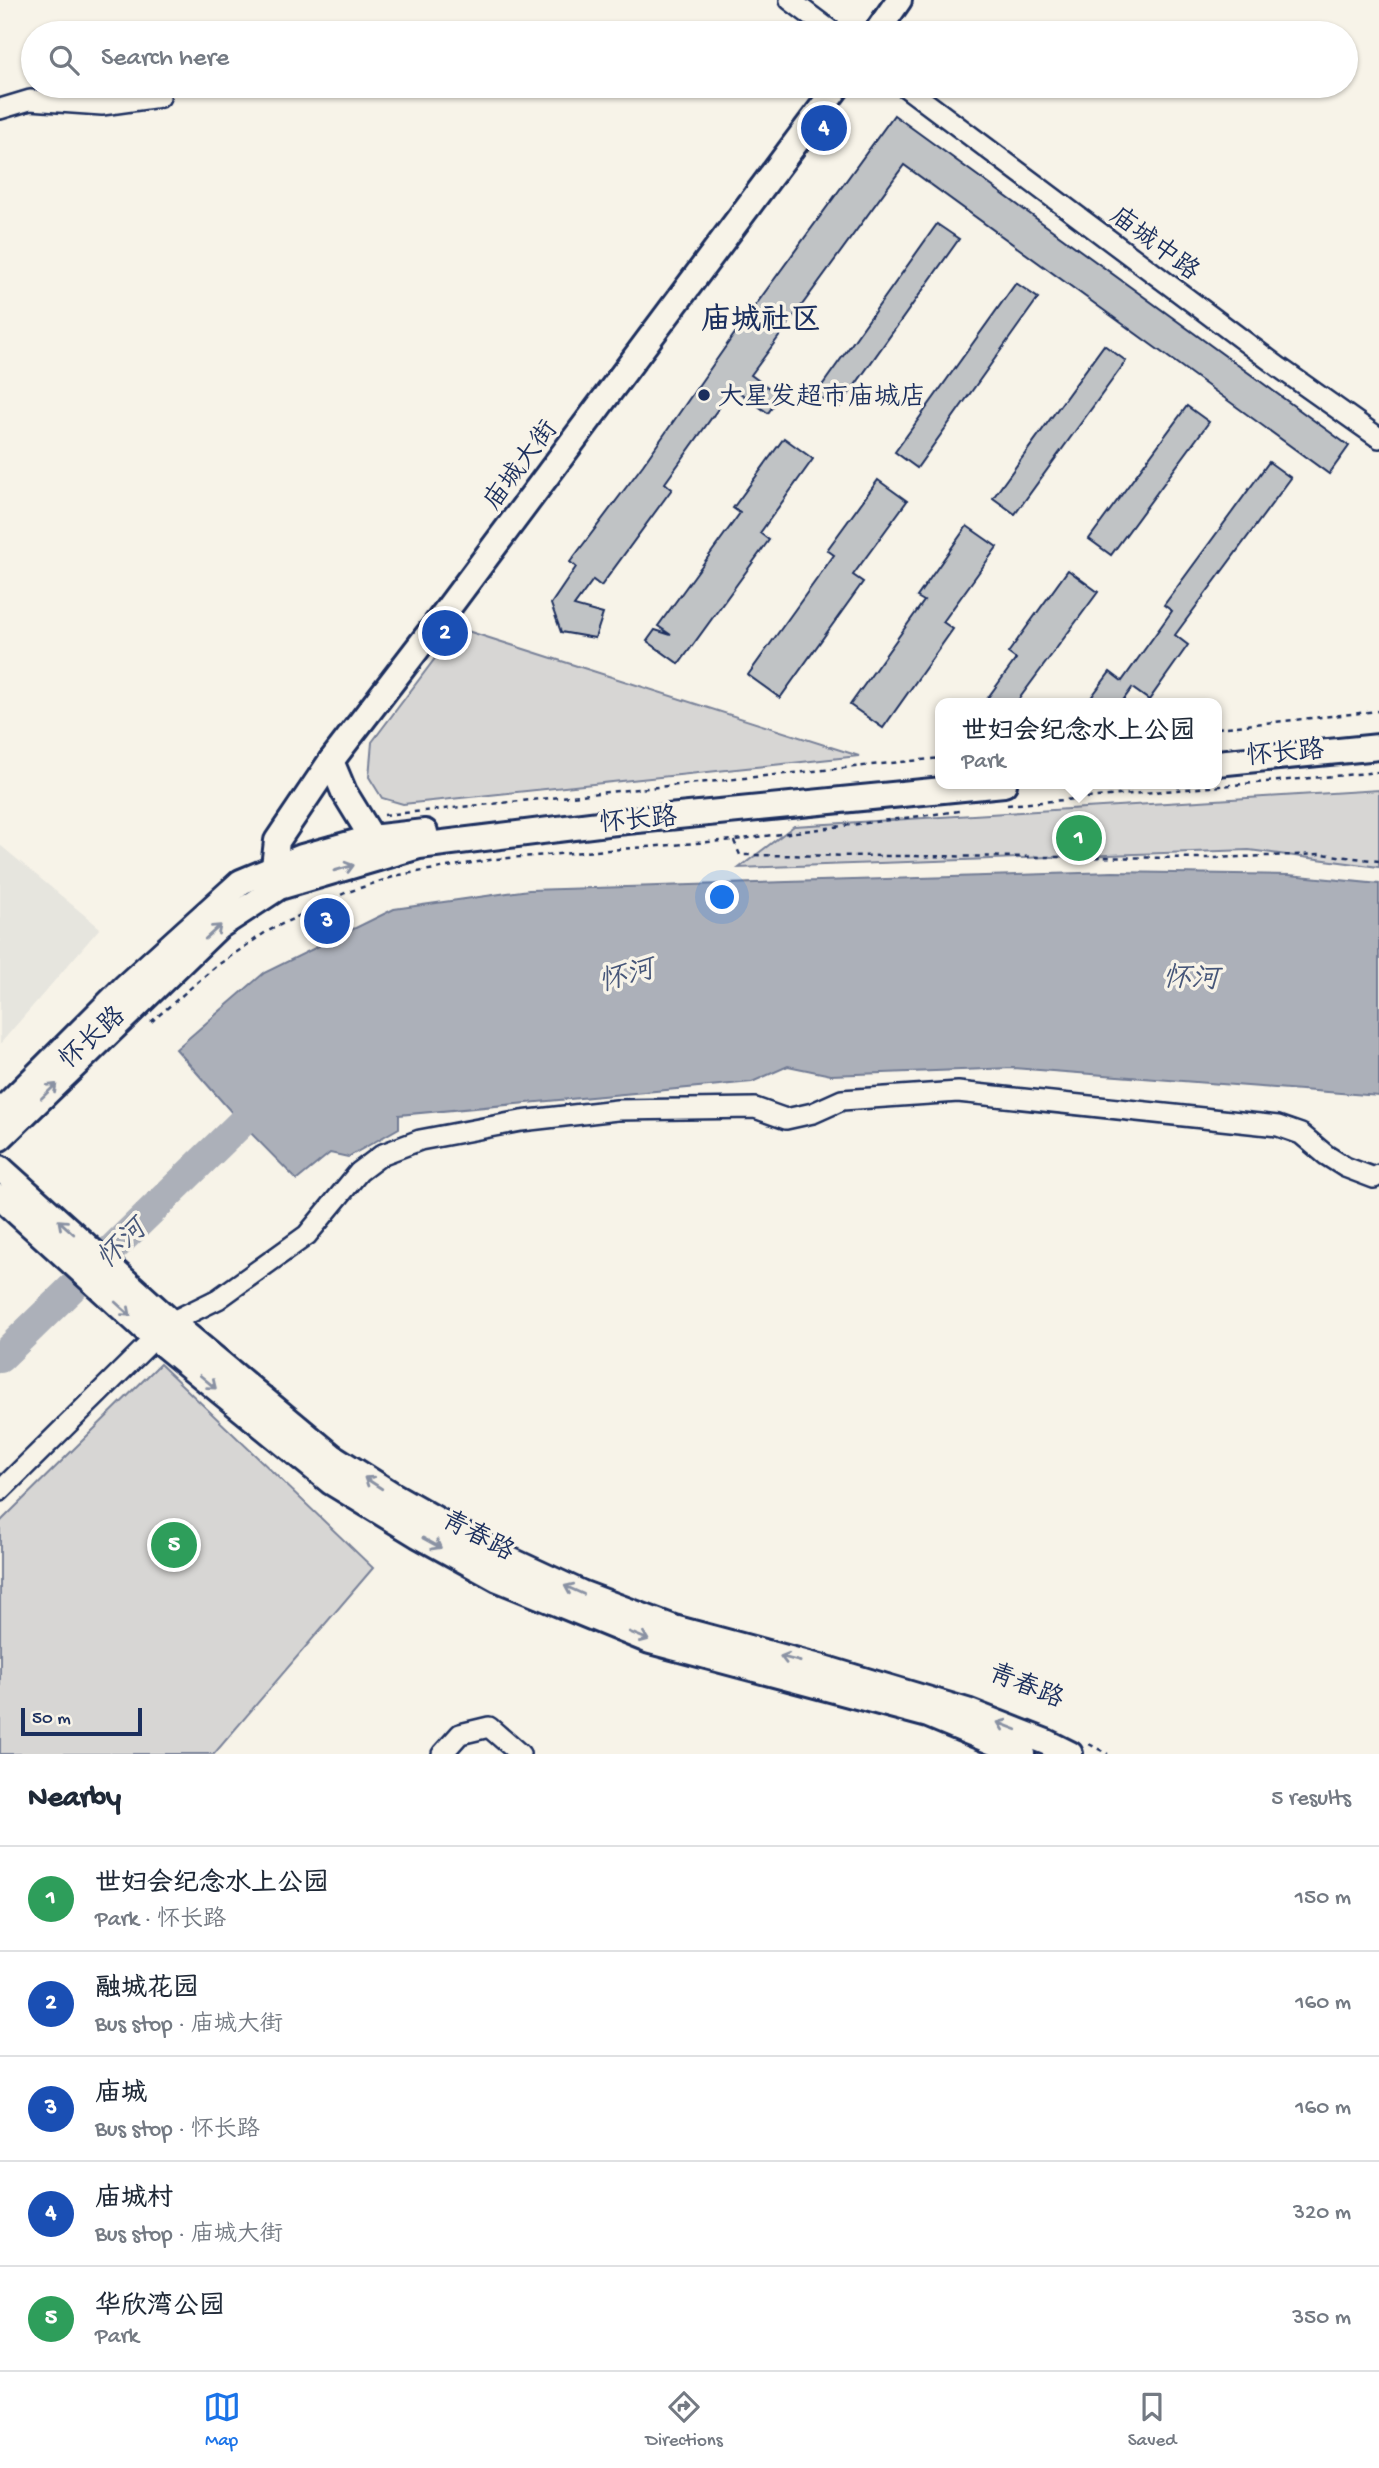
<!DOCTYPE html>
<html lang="en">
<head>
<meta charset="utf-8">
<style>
  :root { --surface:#fff; --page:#f2f2f3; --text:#1f2937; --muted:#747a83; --line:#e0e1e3; --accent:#1a73e8 }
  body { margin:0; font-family:"Gochi Hand","LXGW WenKai TC",sans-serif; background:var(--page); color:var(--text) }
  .scale { position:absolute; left:21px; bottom:18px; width:121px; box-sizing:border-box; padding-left:7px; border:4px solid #1b2f5e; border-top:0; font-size:19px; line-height:24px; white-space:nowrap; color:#1b2f5e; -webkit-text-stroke:5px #f7f3e8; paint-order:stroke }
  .you { position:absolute; left:723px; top:898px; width:24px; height:24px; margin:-18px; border:5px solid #fff; border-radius:50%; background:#1a73e8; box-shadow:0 0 0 10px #1a73e833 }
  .badge { display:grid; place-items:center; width:46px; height:46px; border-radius:50%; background:var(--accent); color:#fff; font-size:23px; font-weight:700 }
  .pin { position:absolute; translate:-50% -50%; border:4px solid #fff; box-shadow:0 2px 7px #0006 }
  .popup { position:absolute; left:935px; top:698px; width:287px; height:91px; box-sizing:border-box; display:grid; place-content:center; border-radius:14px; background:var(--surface); filter:drop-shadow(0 2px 5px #0005); font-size:23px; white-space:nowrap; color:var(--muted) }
  .popup b { font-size:26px; color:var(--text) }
  .popup::after { content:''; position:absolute; left:50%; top:100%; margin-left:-14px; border:14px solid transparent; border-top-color:var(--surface) }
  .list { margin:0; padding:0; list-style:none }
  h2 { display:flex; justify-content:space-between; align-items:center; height:91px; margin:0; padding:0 28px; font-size:30px }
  h2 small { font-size:23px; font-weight:400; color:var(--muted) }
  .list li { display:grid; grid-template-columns:46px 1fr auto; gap:21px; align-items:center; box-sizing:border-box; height:105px; padding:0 28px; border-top:2px solid var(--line) }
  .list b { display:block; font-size:26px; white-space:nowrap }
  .list p { margin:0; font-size:23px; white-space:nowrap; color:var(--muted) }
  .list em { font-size:23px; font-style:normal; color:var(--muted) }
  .icon { flex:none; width:38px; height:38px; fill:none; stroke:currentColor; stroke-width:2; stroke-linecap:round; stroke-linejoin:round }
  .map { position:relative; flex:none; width:1379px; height:1754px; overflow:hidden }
  .search { position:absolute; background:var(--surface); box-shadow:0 2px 5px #0004; left:21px; right:21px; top:21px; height:77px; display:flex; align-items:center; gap:18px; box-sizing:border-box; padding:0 24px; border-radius:38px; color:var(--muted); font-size:26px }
  .sheet { height:616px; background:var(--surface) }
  nav { display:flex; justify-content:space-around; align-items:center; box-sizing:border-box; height:98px; border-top:2px solid var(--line); background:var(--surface); font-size:19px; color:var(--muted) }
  nav a { display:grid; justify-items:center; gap:4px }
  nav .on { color:var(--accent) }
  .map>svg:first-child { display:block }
</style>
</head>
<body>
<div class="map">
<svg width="1379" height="1754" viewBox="0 0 1379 1754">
  <rect width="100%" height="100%" fill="#f7f3e8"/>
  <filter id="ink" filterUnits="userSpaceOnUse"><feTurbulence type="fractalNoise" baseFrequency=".0143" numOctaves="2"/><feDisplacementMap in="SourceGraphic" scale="14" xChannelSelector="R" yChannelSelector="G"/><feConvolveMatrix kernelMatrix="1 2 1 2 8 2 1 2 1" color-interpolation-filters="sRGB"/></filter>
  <g filter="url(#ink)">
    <polygon fill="#e6e5de" points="0,845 100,928 0,1044"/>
    <g fill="#d7d6d4" stroke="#798299" stroke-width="2">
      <polygon points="458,628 859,756 403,804 382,798 369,777 372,742"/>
      <polygon points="1379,790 1379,867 1249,850 739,868 794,826"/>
      <polygon points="160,1364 373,1568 214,1754 0,1754 0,1522"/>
    </g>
    <polygon fill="#acb0b9" stroke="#727c95" stroke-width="2" points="1113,872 1289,875 1379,884 1379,1096 1013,1068 831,1075 788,1066 752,1082 399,1115 399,1128 348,1157 330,1153 297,1180 241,1123 176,1049 264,973 394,909 529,890"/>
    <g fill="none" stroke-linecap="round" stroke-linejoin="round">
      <polyline stroke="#acb0b9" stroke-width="30" points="0,1358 269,1096"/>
    </g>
    <g fill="#c0c3c5" stroke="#1b2f5e" stroke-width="2">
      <polygon points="894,115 1349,446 1329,474 904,165 751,375 780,396 768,413 733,388 665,483 672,489 601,586 593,580 574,606 603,614 595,638 561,632 551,604 576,567 570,562 643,465 733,336"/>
      <polygon points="937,224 959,239 838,409 816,394"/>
      <polygon points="1016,283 1038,298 917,468 895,452"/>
      <polygon points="1104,345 1126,361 1015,514 993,498"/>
      <polygon points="1187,406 1209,422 1111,555 1089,539"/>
      <polygon points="784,438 813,459 760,533 769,540 679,664 647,641 655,630 671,635 658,626 740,513 733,508"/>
      <polygon points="1269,462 1291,478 1175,635 1188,645 1149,700 1132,688 1121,703 1087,703 1110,672 1122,681 1172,611 1164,605"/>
      <polygon points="878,480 907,501 853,575 863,582 780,698 748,675 834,555 827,550"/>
      <polygon points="967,526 997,547 943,622 953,629 883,728 850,705 924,601 917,597"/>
      <polygon points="1068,570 1098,592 1016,703 984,703 1016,659 1008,653"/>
    </g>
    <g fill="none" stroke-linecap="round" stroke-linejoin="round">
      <defs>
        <g id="minor">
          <polyline points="790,0 834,33"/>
          <polyline points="904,86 1280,368 1379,438"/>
          <polyline points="0,109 30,100 102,105 160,97"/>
          <polyline points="0,1491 171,1322 218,1299 307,1235 359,1172 383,1154 420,1140 521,1121 617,1110 755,1108 786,1119 813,1113 842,1100 958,1092 1278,1126 1301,1134 1326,1155 1345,1167 1374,1178 1379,1175"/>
          <polyline points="442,1754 460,1734 489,1727 520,1754"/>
        </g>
        <g id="major">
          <polyline points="876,33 899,0"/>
          <polyline points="331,761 344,792 379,849"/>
          <polyline points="1217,763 1379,747"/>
          <polyline points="277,880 274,867 277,841 331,761 434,627 838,86"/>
          <polyline points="0,1112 125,987 241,882 302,857 371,838 425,832"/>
          <polyline points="0,1138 218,927 279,887 419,846 607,823 1004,784"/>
          <polyline points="0,1168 171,1322 333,1457 393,1495 497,1554 581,1593 674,1628 820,1667 967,1711 1046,1742 1070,1754"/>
          <polyline points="0,1197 155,1338 331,1482 418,1535 498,1579 650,1641 928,1715 1022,1754"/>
        </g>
      </defs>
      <use href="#minor" stroke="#1b2f5e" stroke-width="24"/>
      <use href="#major" stroke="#1b2f5e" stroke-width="30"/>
      <g stroke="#1b2f5e" stroke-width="2.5" stroke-dasharray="5 5" stroke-linecap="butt">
        <polyline points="1217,728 1379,711"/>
        <polyline points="1007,805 1379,772"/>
        <polyline points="384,815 941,758"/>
        <polyline points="734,841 740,855 1212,858 1322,854 1379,861"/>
        <polyline points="151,1022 215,967 266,932 345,893 399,875 496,859 734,840 959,811"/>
        <polyline points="1089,1744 1108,1754"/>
      </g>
      <use href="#minor" stroke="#f7f3e8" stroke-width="19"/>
      <use href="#major" stroke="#f7f3e8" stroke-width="24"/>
    </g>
    <defs><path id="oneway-shaft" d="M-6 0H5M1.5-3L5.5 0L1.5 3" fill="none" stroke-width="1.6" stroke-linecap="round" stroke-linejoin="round" transform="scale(1.75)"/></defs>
    <g stroke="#8991a3">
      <use href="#oneway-shaft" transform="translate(344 868) rotate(-16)"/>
      <use href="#oneway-shaft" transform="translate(213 932) rotate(-42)"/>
      <use href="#oneway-shaft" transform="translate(49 1091) rotate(-44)"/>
      <use href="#oneway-shaft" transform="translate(66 1227) rotate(-138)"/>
      <use href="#oneway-shaft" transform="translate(123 1309) rotate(42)"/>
      <use href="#oneway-shaft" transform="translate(208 1382) rotate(40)"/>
      <use href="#oneway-shaft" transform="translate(373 1483) rotate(-147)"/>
      <use href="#oneway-shaft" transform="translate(432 1543) rotate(29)"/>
      <use href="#oneway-shaft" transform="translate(574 1590) rotate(-156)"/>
      <use href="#oneway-shaft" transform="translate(639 1636) rotate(22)"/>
      <use href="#oneway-shaft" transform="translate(790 1659) rotate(-165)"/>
      <use href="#oneway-shaft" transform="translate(1007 1726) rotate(-159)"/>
    </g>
  </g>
  <circle fill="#1b2f5e" stroke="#f7f3e8" stroke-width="2.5" cx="704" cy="395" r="7"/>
  <g text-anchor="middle" stroke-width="7" stroke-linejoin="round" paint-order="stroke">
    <g font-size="26" fill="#1b2f5e" stroke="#f7f3e8">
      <text transform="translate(1156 242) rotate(37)" y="9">庙城中路</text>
      <text transform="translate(519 464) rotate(-53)" y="9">庙城大街</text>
      <text transform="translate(1285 751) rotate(-5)" y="9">怀长路</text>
      <text transform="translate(638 818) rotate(-5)" y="9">怀长路</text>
      <text transform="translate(91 1036) rotate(-42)" y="9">怀长路</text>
      <text transform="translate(479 1534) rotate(28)" y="9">青春路</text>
      <text transform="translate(1027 1684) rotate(22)" y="9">青春路</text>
    </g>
    <g font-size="26" fill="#1b2f5e" stroke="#f7f3e8" text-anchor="start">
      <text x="718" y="404">大星发超市庙城店</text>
    </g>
    <g font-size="28" font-style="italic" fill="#465679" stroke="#f7f3e8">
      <text transform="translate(626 973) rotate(-15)" y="10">怀河</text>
      <text transform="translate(1191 976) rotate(2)" y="10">怀河</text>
      <text transform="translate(120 1242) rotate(-44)" y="10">怀河</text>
    </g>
    <g font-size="30" font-weight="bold" fill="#1b2f5e" stroke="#f7f3e8">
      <text x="761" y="328">庙城社区</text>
    </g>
  </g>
</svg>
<div class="scale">50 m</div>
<div class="you"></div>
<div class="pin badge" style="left:1079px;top:838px;background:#2e9e5b">1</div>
<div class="popup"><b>世妇会纪念水上公园</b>Park</div>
<div class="pin badge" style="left:445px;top:633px;background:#1a4fb4">2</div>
<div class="pin badge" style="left:327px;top:921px;background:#1a4fb4">3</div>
<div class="pin badge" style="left:824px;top:128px;background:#1a4fb4">4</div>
<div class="pin badge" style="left:174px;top:1545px;background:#2e9e5b">5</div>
<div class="search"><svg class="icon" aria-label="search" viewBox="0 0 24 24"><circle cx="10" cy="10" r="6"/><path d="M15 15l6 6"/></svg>Search here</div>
</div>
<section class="sheet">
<h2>Nearby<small>5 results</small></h2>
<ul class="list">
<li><span class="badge" style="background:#2e9e5b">1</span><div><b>世妇会纪念水上公园</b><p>Park · 怀长路</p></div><em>150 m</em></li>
<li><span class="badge" style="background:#1a4fb4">2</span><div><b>融城花园</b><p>Bus stop · 庙城大街</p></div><em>160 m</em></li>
<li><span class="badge" style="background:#1a4fb4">3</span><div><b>庙城</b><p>Bus stop · 怀长路</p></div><em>160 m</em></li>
<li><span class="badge" style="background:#1a4fb4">4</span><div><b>庙城村</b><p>Bus stop · 庙城大街</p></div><em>320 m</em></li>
<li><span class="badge" style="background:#2e9e5b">5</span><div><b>华欣湾公园</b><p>Park</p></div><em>350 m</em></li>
</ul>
</section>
<nav>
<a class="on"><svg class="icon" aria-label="map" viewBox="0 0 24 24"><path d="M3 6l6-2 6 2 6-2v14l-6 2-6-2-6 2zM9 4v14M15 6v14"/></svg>Map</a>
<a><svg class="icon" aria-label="directions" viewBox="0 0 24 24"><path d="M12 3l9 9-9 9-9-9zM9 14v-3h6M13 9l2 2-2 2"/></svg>Directions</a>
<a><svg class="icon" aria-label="saved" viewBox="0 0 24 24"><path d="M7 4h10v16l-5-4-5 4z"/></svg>Saved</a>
</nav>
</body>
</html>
